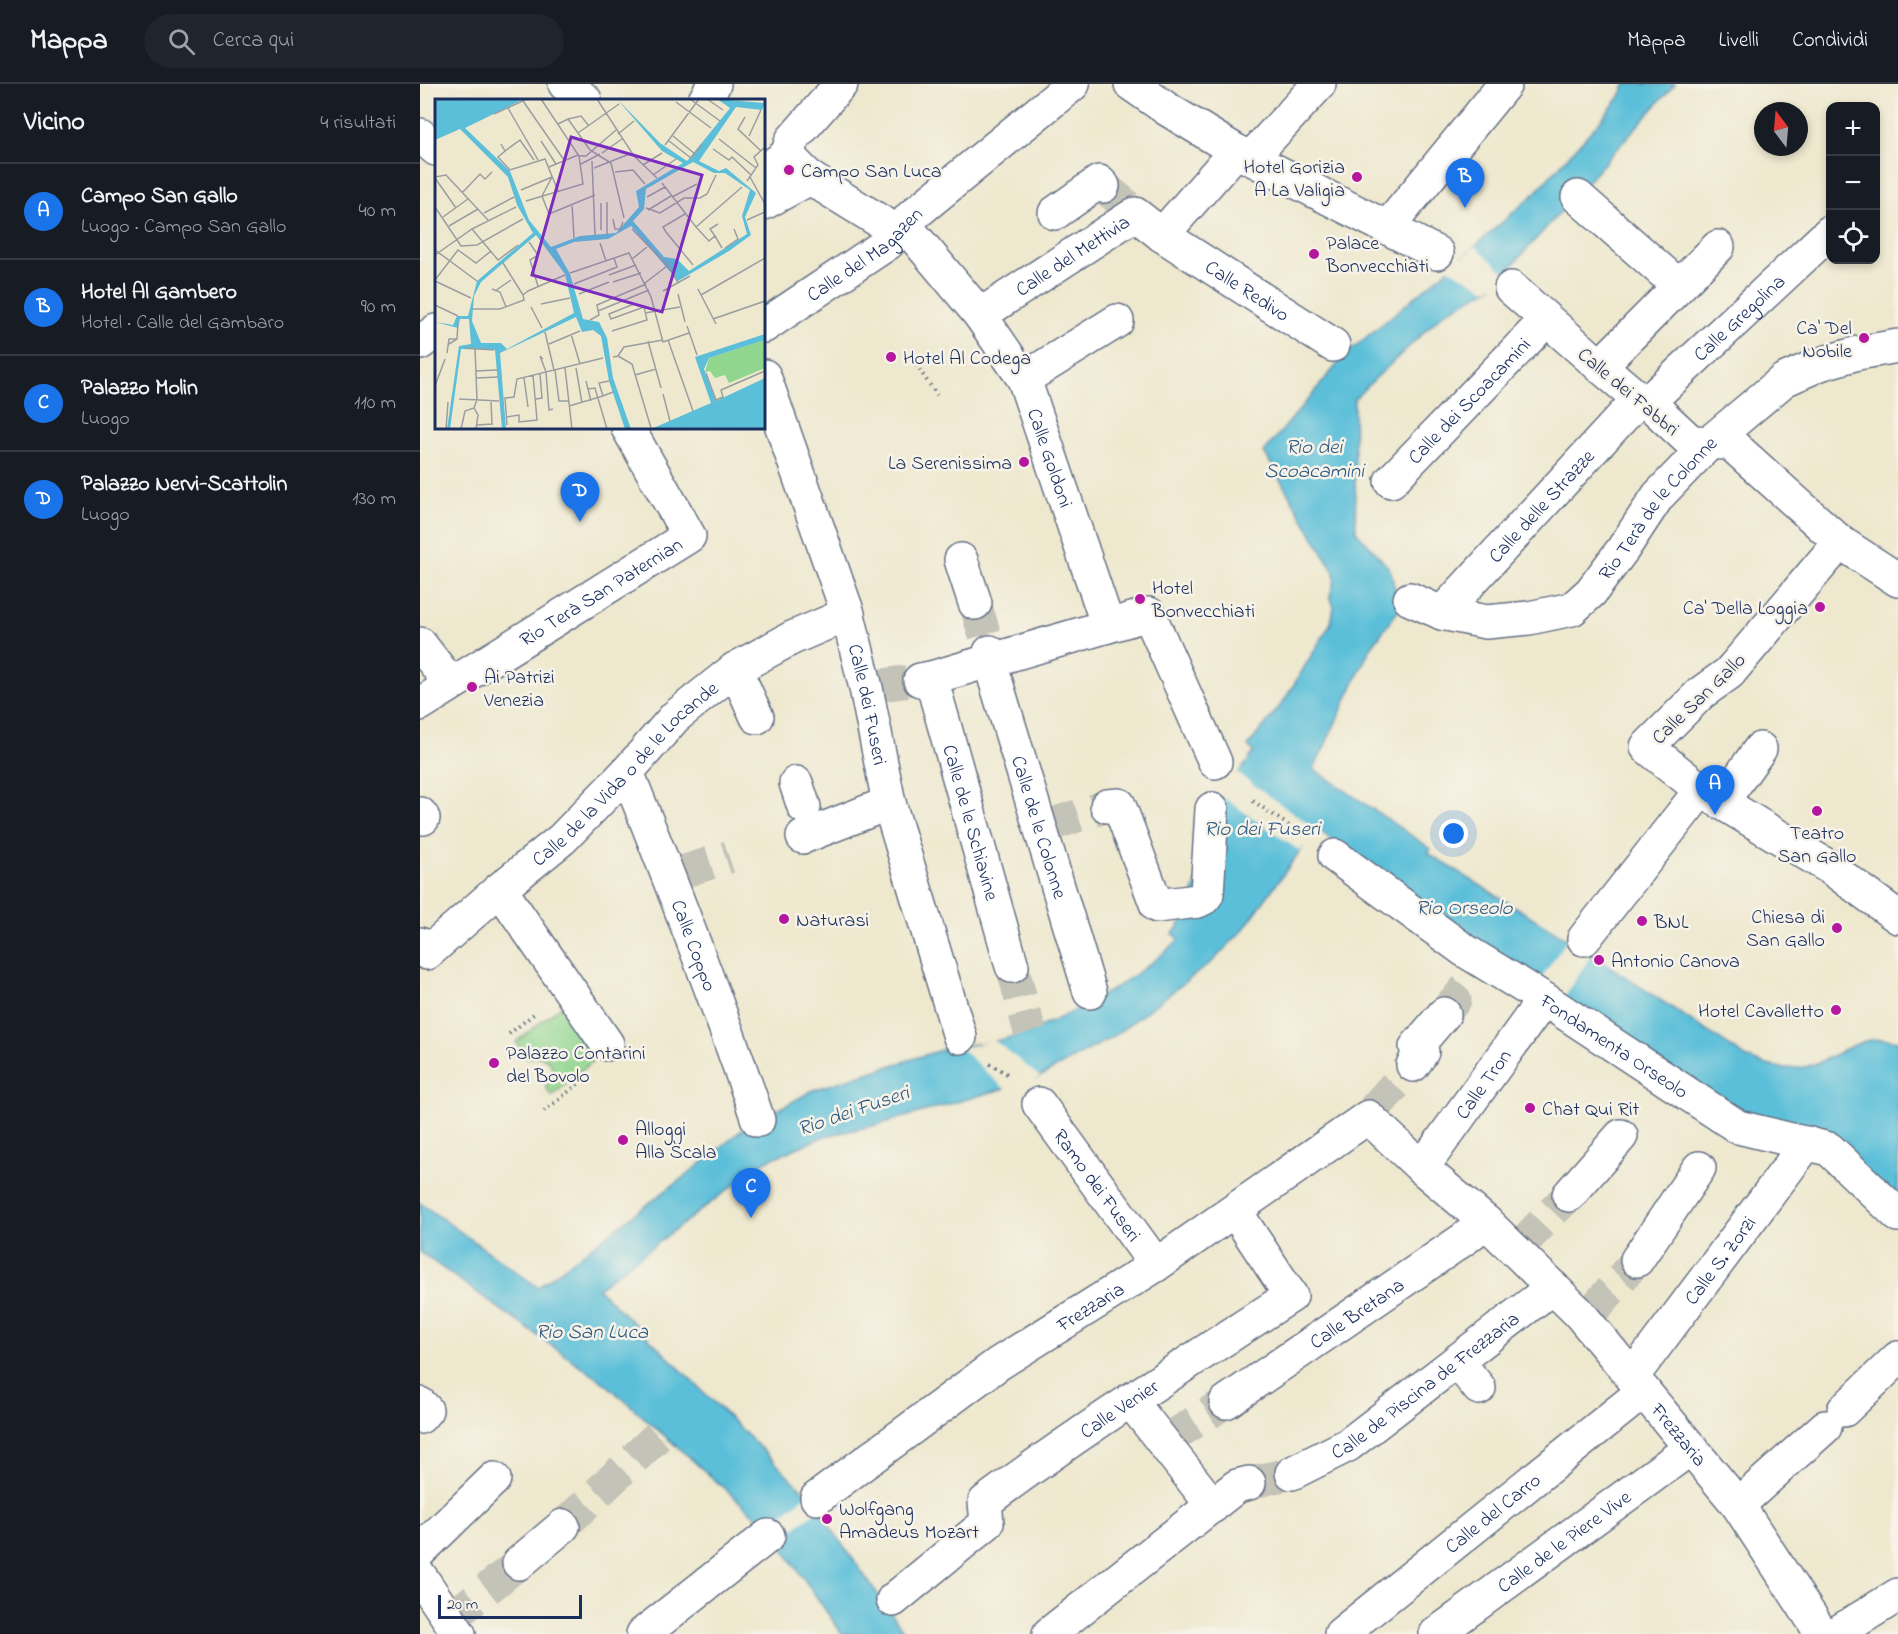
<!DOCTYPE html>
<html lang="it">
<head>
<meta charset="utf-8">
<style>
  :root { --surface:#171b24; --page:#20242c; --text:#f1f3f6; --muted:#9ea1a6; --line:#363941; --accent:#1a73e8 }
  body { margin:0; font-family:"Indie Flower",sans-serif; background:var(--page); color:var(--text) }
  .controls { position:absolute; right:18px; top:18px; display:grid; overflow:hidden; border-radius:12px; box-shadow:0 3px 9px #0003 }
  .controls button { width:54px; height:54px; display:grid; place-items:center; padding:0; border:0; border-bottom:2px solid var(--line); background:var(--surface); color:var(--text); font:30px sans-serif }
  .compass { position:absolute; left:1334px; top:18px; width:54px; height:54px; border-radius:50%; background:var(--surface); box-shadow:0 3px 9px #0003; rotate:344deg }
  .scale { position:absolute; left:18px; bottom:15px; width:144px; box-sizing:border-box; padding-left:6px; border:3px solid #1b2f5e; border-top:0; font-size:16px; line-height:21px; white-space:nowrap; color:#1b2f5e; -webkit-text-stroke:4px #f7f3e8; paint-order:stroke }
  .you { position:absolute; left:1034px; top:750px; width:21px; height:21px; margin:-15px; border:4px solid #fff; border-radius:50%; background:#1a73e8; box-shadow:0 0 0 9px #1a73e833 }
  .badge { display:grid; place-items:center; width:39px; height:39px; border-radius:50%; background:var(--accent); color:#fff; font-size:20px; font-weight:700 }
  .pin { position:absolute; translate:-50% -50px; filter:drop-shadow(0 2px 3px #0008) }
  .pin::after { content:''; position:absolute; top:32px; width:21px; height:18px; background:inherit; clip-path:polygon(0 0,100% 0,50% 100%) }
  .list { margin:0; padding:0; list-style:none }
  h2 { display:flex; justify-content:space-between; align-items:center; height:78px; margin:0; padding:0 24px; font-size:26px }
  h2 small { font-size:20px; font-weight:400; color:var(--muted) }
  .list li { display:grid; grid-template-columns:39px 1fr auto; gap:18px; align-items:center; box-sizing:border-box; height:96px; padding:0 24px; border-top:2px solid var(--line) }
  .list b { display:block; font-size:22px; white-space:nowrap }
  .list p { margin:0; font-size:20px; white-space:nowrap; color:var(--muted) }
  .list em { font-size:20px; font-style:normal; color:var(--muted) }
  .icon { flex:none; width:33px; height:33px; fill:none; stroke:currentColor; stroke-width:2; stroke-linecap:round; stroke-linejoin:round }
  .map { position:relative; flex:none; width:1478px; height:1550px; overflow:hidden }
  header { display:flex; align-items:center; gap:36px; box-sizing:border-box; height:84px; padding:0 30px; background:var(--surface); border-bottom:2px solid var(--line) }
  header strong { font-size:28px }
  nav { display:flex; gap:33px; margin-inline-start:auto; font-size:21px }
  .search { width:420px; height:54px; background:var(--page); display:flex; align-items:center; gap:15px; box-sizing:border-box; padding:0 21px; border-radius:33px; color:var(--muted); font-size:22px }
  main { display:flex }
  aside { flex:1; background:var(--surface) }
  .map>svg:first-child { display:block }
</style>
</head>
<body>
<header>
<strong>Mappa</strong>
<div class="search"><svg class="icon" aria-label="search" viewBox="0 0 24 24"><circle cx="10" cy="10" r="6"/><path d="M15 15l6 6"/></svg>Cerca qui</div>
<nav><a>Mappa</a><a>Livelli</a><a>Condividi</a></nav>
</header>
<main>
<aside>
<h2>Vicino<small>4 risultati</small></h2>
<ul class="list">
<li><span class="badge">A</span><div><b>Campo San Gallo</b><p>Luogo · Campo San Gallo</p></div><em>40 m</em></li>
<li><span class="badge">B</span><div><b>Hotel Al Gambero</b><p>Hotel · Calle del Gambaro</p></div><em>90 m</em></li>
<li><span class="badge">C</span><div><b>Palazzo Molin</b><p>Luogo</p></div><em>110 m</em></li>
<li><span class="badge">D</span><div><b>Palazzo Nervi-Scattolin</b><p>Luogo</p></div><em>130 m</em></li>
</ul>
</aside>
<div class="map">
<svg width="1478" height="1550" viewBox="0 0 1478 1550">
  <rect width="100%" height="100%" fill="#f7f3e8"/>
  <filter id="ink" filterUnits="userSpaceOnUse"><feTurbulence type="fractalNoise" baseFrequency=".0167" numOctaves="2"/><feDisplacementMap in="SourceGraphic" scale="12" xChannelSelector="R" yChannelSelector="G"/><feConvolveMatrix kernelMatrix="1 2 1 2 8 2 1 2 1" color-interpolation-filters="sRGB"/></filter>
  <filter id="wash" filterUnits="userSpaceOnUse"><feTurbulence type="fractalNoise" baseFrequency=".008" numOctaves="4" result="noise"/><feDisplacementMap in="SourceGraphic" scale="24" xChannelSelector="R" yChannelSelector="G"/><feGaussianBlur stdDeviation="1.35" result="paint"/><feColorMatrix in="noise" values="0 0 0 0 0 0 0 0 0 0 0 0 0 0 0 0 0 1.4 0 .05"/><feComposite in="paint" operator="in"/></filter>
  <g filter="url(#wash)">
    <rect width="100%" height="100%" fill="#eee8ce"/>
    <path fill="#90d68f" stroke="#568276" stroke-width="1.5" d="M141 922 175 975 132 1012 125 1003C141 985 129 967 107 974L96 958Z"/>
    <path fill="#5bbfd9" stroke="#3b779c" stroke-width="1.5" d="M1206 0H1255L1074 202 1024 229 934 315 936 447 970 485 980 524 950 565 894 685 1011 765 1008 769 1171 870 1329 975C1346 982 1365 987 1384 983 1421 975 1436 947 1478 957V1112L1317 1027 1143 916 896 745 823 846 793 877 694 952 614 996 453 1042 405 1052 346 1077 178 1204 387 1410 486 1550H422L348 1443 187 1301 0 1168V1119L118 1203 273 1086 319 1048 393 1006 537 961C602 964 708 903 755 859L759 854 753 850 767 830 801 712 834 668 828 662 864 617 911 539 914 523 910 511 915 496 914 488 844 368 921 276 913 271 925 260 932 265 1043 173 1114 110 1181 36 1199 14Z"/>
    <g fill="#eee8ce">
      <polygon points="1055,162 1087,191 1076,204 1073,202 1067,205 1025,183 1040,172 1043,173"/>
      <polygon points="829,675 817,689 921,763 919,766 896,749 885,764 883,763 880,767 801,712 797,717 798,710 814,687 825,676"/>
      <polygon points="1149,853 1173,868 1141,918 1116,902"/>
      <polygon points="574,956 620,993 615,996 616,998 586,1006 537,961 550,962"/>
      <polygon points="390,1408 402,1423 355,1458 345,1445"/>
    </g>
  </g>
  <g filter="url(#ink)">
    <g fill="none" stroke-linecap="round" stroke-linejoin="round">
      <g stroke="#c4c3b8" stroke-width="33" stroke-dasharray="33 16" stroke-linecap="butt">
        <polyline points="683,102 707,122"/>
        <polyline points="555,519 570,568"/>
        <polyline points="454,602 500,596"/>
        <polyline points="627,742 687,722"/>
        <polyline points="259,789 309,773"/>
        <polyline points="592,882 610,948"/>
        <polyline points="1023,906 1035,916 1024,930"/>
        <polyline points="953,1026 993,981"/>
        <polyline points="1099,1163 1149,1111"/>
        <polyline points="1169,1231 1217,1176"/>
        <polyline points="747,1356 806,1318"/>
        <polyline points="829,1399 872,1389"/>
        <polyline points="143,1442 241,1349"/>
        <polyline points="29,1536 99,1479"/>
      </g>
      <defs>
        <g id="street">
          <polyline points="145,0 165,16"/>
          <polyline points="711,0 747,25 816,67 1017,169"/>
          <polyline points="285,16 294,0"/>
          <polyline points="0,51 16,65"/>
          <polyline points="367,71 372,56 421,0"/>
          <polyline points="832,73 899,0"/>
          <path id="s1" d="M344 87 367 71 390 94 461 138 478 147 493 151 560 231 604 295 688 542 729 530 795 678"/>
          <polyline points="1158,113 1259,202"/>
          <polyline points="344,119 390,94"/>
          <polyline points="635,129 679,98 683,102"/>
          <polyline points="968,143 1085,0"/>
          <polyline points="742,151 816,67"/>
          <polyline points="1091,204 1180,282 1219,315 1228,318 1271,358 1310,359 1420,458 1478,496"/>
          <path id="s2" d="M560 231 715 130 742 151 913 261"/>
          <path id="s3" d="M344 242 468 159 492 132 653 0"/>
          <polyline points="0,259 16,247"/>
          <polyline points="1180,282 1298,163"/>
          <path id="s4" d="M344 292 427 527 446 604 469 719 540 953"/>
          <polyline points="604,295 697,237"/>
          <path id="s5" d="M1228 318 1410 148"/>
          <path id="s6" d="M971 397 1126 236"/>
          <polyline points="1420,458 1309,589 1281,609 1227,663 1281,706 1409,783 1478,833"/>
          <polyline points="541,476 555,519"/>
          <path id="s7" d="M990 515 1022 529 1066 538 1109 534 1152 525 1171 508 1203 465 1238 412 1289 359 1364 296 1400 280 1438 269 1478 262"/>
          <path id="s8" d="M1022 529 1219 315"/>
          <polyline points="0,560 31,600"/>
          <path id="s9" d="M570 568 575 595 670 908"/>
          <polyline points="315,585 337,633"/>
          <path id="s10" d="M511 594 592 882"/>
          <polyline points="500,596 511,594 688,542"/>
          <path id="s11" d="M0 620 269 452 208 344"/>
          <path id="s12" d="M207 688C253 803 298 918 338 1036"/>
          <polyline points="376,699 384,723"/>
          <polyline points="1302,718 1340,665"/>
          <polyline points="687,722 699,721 737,822 778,817 784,814 787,810 792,725"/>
          <polyline points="0,730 3,734"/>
          <polyline points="383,753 469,719"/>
          <path id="s13" d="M915 772 1044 866 1124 915 1318 1043 1409 1065 1478 1131"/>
          <polyline points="80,805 187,960"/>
          <polyline points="1164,855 1281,706"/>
          <path id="s14" d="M0 860 7 869 80 805 142 755 207 688 255 633 315 585 372 554 428 530"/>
          <polyline points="993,981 1002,968 996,963 1024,930"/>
          <path id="s15" d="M619 1020 736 1181"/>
          <path id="s16" d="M1002 1084 1124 915"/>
          <polyline points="1149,1111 1201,1052"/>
          <polyline points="1217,1176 1279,1084"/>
          <polyline points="1037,1277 1059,1304"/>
          <path id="s17" d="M1212 1293 1387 1059"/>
          <polyline points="710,1316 793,1422"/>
          <path id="s18" d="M806 1318 1044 1155 1066 1138"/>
          <polyline points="0,1320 6,1326 0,1333"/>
          <polyline points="1424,1326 1478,1274"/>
          <path id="s19" d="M872 1389 928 1361 1133 1203"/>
          <path id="s20" d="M397 1414 578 1280 736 1181 948 1033 1002 1084 1066 1138 1159 1229 1318 1421 1402 1550"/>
          <polyline points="1318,1421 1405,1343"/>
          <polyline points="0,1467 74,1395"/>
          <polyline points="99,1479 143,1442"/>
          <polyline points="0,1492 39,1550"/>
          <path id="s21" d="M473 1516 567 1439 565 1418C664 1344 768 1279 871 1212L815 1127"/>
          <polyline points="223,1550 348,1452"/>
          <polyline points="629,1550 817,1402 829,1399"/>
          <path id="s22" d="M921 1550 1224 1307"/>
          <path id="s23" d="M1016 1550 1271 1364"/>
          <polyline points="1415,1550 1478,1511"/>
        </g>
      </defs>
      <use href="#street" stroke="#657085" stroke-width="36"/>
      <g stroke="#657085" stroke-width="4" stroke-dasharray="1.5 4.5" stroke-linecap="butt">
        <polyline points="489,271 517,311"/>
        <polyline points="833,717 881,750"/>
        <polyline points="89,950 115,929"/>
        <polyline points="570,980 589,991"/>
        <polyline points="124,1027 166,994"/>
      </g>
      <use href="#street" stroke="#fff" stroke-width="33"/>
    </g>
  </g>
  <g fill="#b5179e" stroke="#f7f3e8" stroke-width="2">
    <circle cx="369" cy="86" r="6"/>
    <circle cx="937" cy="93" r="6"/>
    <circle cx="894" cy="170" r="6"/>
    <circle cx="1444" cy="254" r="6"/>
    <circle cx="471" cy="273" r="6"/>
    <circle cx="604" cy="378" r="6"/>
    <circle cx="720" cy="515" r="6"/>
    <circle cx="1400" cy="523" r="6"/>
    <circle cx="52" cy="603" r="6"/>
    <circle cx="1397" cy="727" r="6"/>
    <circle cx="364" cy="835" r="6"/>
    <circle cx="1222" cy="837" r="6"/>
    <circle cx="1417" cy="844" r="6"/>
    <circle cx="1179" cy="876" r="6"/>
    <circle cx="1416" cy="926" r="6"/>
    <circle cx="74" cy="979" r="6"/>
    <circle cx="1110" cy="1024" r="6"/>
    <circle cx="203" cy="1056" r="6"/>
    <circle cx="407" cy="1435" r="6"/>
  </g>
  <g text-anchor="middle" stroke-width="5" stroke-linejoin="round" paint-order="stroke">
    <g font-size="20" fill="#1b2f5e" stroke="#f7f3e8" text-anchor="start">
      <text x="925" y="89" text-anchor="end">Hotel Gorizia<tspan x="925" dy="23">A La Valigia</tspan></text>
      <text x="381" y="93">Campo San Luca</text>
      <text x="906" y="165">Palace<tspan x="906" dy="23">Bonvecchiati</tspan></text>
      <text x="1432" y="250" text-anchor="end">Ca' Del<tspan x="1432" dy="23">Nobile</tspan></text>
      <text x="483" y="280">Hotel Al Codega</text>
      <text x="592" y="385" text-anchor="end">La Serenissima</text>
      <text x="732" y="510">Hotel<tspan x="732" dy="23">Bonvecchiati</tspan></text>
      <text x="1388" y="530" text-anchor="end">Ca' Della Loggia</text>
      <text x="64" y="599">Ai Patrizi<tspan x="64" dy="23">Venezia</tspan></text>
      <text x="1397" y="755" text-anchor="middle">Teatro<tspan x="1397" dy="23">San Gallo</tspan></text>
      <text x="1405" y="839" text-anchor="end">Chiesa di<tspan x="1405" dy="23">San Gallo</tspan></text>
      <text x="376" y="842">Naturasi</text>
      <text x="1234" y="844">BNL</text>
      <text x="1191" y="883">Antonio Canova</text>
      <text x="1404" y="933" text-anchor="end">Hotel Cavalletto</text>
      <text x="86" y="975">Palazzo Contarini<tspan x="86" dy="23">del Bovolo</tspan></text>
      <text x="1122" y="1031">Chat Qui Rit</text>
      <text x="215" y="1051">Alloggi<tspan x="215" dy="23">Alla Scala</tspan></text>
      <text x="419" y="1431">Wolfgang<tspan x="419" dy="23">Amadeus Mozart</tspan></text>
    </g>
    <g font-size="20" fill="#1b2f5e" stroke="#f7f3e8">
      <text dy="7" stroke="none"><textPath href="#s3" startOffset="124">Calle del Magazen</textPath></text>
      <text dy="7" stroke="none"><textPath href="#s2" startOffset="110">Calle del Mettivia</textPath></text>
      <text dy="7" stroke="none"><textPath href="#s2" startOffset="321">Calle Redivo</textPath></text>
      <text dy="7" stroke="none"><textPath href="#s5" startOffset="124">Calle Gregolina</textPath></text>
      <text transform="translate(1209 307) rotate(40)" y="7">Calle dei Fabbri</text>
      <text dy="7" stroke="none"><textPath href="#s6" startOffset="112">Calle dei Scoacamini</textPath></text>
      <text dy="7" stroke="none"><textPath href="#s1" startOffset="444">Calle Goldoni</textPath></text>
      <text dy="7" stroke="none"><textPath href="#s8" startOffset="146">Calle delle Strazze</textPath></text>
      <text dy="7" stroke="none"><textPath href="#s7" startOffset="300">Rio Terà de le Colonne</textPath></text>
      <text dy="7" stroke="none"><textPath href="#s11" startOffset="213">Rio Terà San Paternian</textPath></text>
      <text transform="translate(1278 614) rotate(-44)" y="7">Calle San Gallo</text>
      <text dy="7" stroke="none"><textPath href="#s4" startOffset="345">Calle dei Fuseri</textPath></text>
      <text dy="7" stroke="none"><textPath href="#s14" startOffset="279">Calle de la Vida o de le Locande</textPath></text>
      <text dy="7" stroke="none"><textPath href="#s10" startOffset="150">Calle de le Schiavine</textPath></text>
      <text dy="7" stroke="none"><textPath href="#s9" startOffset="182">Calle de le Colonne</textPath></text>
      <text dy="7" stroke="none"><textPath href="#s12" startOffset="186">Calle Coppo</textPath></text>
      <text dy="7" stroke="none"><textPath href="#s13" startOffset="338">Fondamenta Orseolo</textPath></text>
      <text dy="7" stroke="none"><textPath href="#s16" startOffset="104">Calle Tron</textPath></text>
      <text dy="7" stroke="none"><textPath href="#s15" startOffset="100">Ramo dei Fuseri</textPath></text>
      <text dy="7" stroke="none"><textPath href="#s17" startOffset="146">Calle S. Zorzi</textPath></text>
      <text dy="7" stroke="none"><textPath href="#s20" startOffset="334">Frezzaria</textPath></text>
      <text dy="7" stroke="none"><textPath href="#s18" startOffset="158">Calle Bretana</textPath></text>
      <text dy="7" stroke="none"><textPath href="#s19" startOffset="160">Calle de Piscina de Frezzaria</textPath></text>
      <text dy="7" stroke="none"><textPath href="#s21" startOffset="306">Calle Venier</textPath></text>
      <text dy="7" stroke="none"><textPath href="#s20" startOffset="1116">Frezzaria</textPath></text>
      <text dy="7" stroke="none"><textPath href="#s22" startOffset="194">Calle del Carro</textPath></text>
      <text dy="7" stroke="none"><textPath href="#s23" startOffset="158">Calle de le Piere Vive</textPath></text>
    </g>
    <g font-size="21" font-style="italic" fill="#2e5a83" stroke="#f7f3e8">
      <text x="894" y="369">Rio dei<tspan x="894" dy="24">Scoacamini</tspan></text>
      <text x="842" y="751">Rio dei Fuseri</text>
      <text x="1044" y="830">Rio Orseolo</text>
      <text transform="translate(433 1026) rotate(-19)" y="7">Rio dei Fuseri</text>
      <text x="172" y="1254">Rio San Luca</text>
    </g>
  </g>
  <g transform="translate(15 15)">
    <rect width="330" height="330" fill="#eee8ce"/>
    <path d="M330 241V269L294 284 290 276 280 279 275 272 270 273 274 259Z" fill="#90d68f"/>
    <path d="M0 0H89L30 29 75 72 94 121 116 148 145 137 181 134 204 108 201 92 248 64 227 52 182 0 225 44 252 62 295 9 282 0 330 4 327 11 301 8 264 62 284 72 291 69 321 94 310 118 316 136 294 152 243 182 196 127 173 140 139 143 121 150 135 175 148 220 164 223 172 239 178 279 196 330H190L174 282 166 237 158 231 147 233 141 218 65 254 71 330H67L60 251 26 250 15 330H12L24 247 36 245 34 220H25L23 229 0 223 18 226 22 217H33L42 182 98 134 82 106 73 78 25 30 0 41ZM258 63 279 74H290L315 91 307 117 312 135 254 172 242 160 229 158 198 122 209 110 211 90ZM101 136 130 175 139 214 72 250 66 244H46L37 222 39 197 46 183ZM330 235V241L274 259 269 270 281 302 330 279V330H216L276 304 260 258Z" fill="#5bbfd9" fill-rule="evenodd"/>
    <path fill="none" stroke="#5bbfd9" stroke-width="3" d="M0 9 23 0M0 11 28 0M0 12 33 0M299 314 330 328M305 316 330 322M301 317 316 330M246 330 258 314"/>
    <path fill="none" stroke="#9a9ea1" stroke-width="1.5" d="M162 0 199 57 222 79M255 0 285 22M272 0 288 11M88 2 129 61M241 3 276 29M73 9 103 61M59 15 92 0M310 18 303 30 326 52M133 20 146 17 154 27M123 25 133 20 155 51M143 34 184 5M183 35 199 22M238 37 260 55M314 37 326 11M284 40 321 69M106 42 121 65M234 42 256 59 267 45M66 45 70 52 63 58 75 71 110 60 123 92M230 46 264 0M278 50 294 61 297 58 316 76M155 51 176 64 189 119M70 52 85 41 99 61M167 54 187 40M144 57H151L181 31M157 62 160 136M146 65 165 55M208 66 227 54M114 68 143 56M159 69 197 54M198 71 210 85M180 73 198 71M218 76 241 60M0 78 11 76 53 121M117 78 107 97 114 115 160 96M315 78 330 105M0 79 21 109M312 82 323 66 319 58 330 48M227 84 261 128 274 142 280 137 287 149M86 91 117 78M27 94 45 75 50 80 57 73M212 98 230 88M237 98 262 85M91 102 148 85 144 57 106 0M172 103V136M137 105 139 139M0 108 26 147 42 146 88 120M211 109 225 114 249 99H265L272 95 281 76M213 111 236 97M49 114 79 98M8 118 33 100M178 120 180 130H185L188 123M312 121 330 113M14 127 43 110M261 128 307 88M37 130 63 161 83 146M197 130 234 168 243 184M166 131V104M231 133 258 166M231 133 228 128 250 115M280 137 275 130 283 125M94 143 103 156 95 161 103 187M165 144 171 162M290 149 303 140 299 130M0 151 42 182M0 156 37 130 81 108M197 160 212 148M68 164 88 196M135 174 194 154 216 198 228 243 254 234M174 176 201 166M0 181 23 151 41 164 56 152M0 182 36 199M178 183 206 174M210 184 232 167M139 185 182 168 179 159M57 190 65 193 71 208M263 190 281 225M60 192 76 181M228 192 255 177M144 195 174 183M243 195 250 223M266 196 330 159M106 205 135 199M0 206 23 217M96 208 107 229M37 210H65L89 201 88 196 93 192 130 176M163 212 214 191M210 214 245 208M278 220 330 202M155 221 164 216 162 206 211 185M252 227 262 256M177 232 212 221 209 208 176 220 174 215 199 205M110 233 119 271M136 235 145 265M233 241 258 312M213 242 226 289M14 245 22 240 23 223M114 245 145 232M30 249 59 251M12 254 14 240H22M183 257 197 265 216 329M178 258 183 257 189 248 228 241M108 260 105 257 111 273 114 311 118 310M130 269 137 330M141 269 147 304M120 271 124 302H133M41 272 62 271M271 274 281 301 288 298 286 291 330 272M200 276 221 270M41 279 63 278M89 279 93 308M151 282 156 302M174 282 164 284 168 297 178 293M0 287 10 260M153 290 160 289 172 330M228 295 235 322M24 300 64 302M101 300 107 299 105 275M134 307 168 297M39 309 43 316 41 330M71 318 84 316V323L102 321 98 276M42 326 57 325 56 303M72 326 70 299 79 298 82 280 168 259M11 330 13 303M26 330 30 312 39 309 42 301 40 249"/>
    <path fill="#7b2cbf" fill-opacity="0.15" stroke="#7b2cbf" stroke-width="3" d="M136 38 267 76 227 213 97 176Z"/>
    <rect width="330" height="330" fill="none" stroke="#1b2f5e" stroke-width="3"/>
  </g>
</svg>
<div class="controls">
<button>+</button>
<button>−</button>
<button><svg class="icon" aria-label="locate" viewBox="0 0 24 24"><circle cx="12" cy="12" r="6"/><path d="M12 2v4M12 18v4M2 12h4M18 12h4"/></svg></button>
</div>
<svg class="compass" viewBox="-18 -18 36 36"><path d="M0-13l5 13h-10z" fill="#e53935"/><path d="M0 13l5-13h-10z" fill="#9ea1a6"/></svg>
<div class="scale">20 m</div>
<div class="you"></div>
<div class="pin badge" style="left:1295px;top:731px">A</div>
<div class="pin badge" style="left:1045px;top:124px">B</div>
<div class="pin badge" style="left:331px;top:1134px">C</div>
<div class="pin badge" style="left:160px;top:438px">D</div>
</div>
</main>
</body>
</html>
